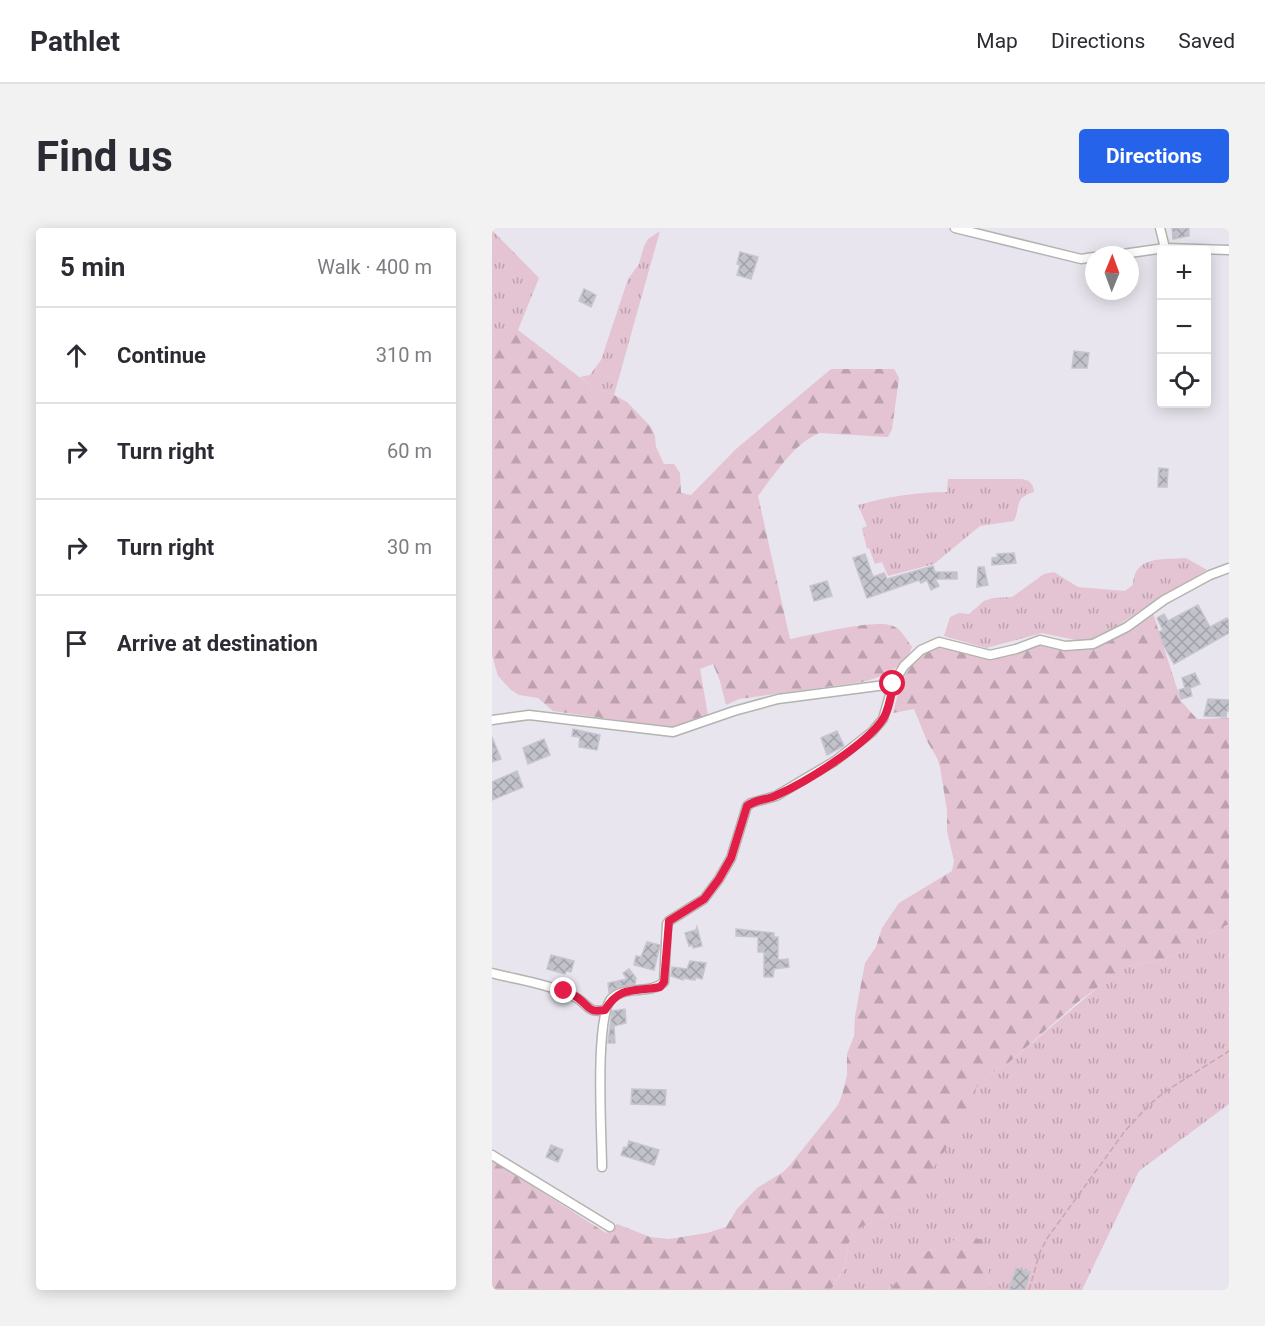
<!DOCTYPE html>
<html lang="en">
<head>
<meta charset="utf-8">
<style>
  :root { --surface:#fff; --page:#f2f2f3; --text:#2b2b33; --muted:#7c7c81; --line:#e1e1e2; --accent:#2563eb }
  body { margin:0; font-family:Roboto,sans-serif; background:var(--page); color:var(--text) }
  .controls { position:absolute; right:18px; top:18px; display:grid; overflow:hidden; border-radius:6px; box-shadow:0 3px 15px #0003 }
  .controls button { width:54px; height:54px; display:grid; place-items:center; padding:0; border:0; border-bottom:2px solid var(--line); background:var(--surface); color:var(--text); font:30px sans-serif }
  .compass { position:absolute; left:593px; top:18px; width:54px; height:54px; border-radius:50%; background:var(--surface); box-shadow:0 3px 15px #0003; rotate:1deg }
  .stop { position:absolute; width:18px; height:18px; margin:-14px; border:4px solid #e11d48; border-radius:50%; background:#fff }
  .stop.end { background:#e11d48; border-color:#fff; box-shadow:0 2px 6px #0008 }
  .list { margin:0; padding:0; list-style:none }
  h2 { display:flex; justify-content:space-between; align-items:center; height:78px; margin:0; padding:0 24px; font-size:26px }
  h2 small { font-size:20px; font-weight:400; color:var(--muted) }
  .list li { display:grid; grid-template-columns:39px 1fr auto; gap:18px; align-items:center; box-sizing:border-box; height:96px; padding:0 24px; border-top:2px solid var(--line) }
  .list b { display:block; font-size:22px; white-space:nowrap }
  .list em { font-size:20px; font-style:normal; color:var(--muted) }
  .icon { flex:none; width:33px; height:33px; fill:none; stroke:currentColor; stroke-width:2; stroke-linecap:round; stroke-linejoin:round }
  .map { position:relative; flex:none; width:737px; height:1062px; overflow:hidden; border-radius:6px }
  header { display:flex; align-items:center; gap:36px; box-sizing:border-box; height:84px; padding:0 30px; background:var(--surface); border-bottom:2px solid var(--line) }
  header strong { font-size:28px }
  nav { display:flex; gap:33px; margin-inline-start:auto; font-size:21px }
  .intro { display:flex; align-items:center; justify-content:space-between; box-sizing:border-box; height:144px; padding:0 36px }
  h1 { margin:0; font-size:42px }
  .button { padding:15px 27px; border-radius:6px; background:var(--accent); color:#fff; font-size:21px; font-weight:700 }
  main { display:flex; gap:36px; padding:0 36px }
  aside { flex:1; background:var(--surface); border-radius:6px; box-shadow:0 3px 15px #0003 }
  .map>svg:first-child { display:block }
</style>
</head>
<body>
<header>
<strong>Pathlet</strong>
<nav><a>Map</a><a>Directions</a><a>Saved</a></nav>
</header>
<div class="intro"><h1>Find us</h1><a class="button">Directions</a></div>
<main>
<aside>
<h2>5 min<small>Walk · 400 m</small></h2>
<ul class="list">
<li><svg class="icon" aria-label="ahead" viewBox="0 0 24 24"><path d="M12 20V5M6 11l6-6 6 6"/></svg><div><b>Continue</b></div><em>310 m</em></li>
<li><svg class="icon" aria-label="right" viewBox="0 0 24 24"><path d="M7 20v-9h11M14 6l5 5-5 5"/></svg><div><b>Turn right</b></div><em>60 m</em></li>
<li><svg class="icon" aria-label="right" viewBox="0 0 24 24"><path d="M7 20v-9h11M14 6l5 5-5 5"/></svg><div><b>Turn right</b></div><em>30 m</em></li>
<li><svg class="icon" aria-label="arrive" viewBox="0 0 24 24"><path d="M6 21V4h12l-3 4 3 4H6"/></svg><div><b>Arrive at destination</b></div></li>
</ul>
</aside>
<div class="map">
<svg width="737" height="1062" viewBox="0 0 737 1062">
  <defs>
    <pattern id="grass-tufts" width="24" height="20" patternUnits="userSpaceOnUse" patternTransform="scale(1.5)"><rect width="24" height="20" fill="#e4c3d2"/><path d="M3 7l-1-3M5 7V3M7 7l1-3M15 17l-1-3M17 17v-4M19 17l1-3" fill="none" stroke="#bca2ae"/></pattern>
    <pattern id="forest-firs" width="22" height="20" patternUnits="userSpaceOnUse" patternTransform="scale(1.5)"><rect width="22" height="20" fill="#e4c3d2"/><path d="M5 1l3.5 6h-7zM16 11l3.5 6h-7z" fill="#bca2ae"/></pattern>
    <pattern id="building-cross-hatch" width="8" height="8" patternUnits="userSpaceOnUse" patternTransform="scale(1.5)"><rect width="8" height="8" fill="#c2c2ca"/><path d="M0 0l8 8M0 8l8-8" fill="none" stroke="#a1a1a7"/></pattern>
  </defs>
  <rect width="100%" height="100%" fill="#e8e5ee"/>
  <g fill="url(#grass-tufts)">
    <polygon points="0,2 47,50 26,102 16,102 0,106"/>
    <polygon points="168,3 122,167 103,161 88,149 98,147 109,132 136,51 147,36 152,18 156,11"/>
    <path d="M456 251H530C538 253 541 255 542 264 522 270 529 277 522 293L488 298 442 336 396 348 390 334 383 336 377 320 375 321 370 300 375 298 366 277C394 269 425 264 455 264Z"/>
    <path d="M694 330 715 342 677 364 625 398 598 412 588 413 550 405 494 420 452 408 458 389 467 385 477 386 492 373 501 370 520 369 552 346 562 344 586 359 633 363 641 357C642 327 671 332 694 330Z"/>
    <polygon points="737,696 737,876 647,943 590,1062 499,1062 496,1048 498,1028 469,1007 453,1019 433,1024 397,1062 339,1062 353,1039 355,1019 363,1002 410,981 481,879 483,860 497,846 515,836 617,750 633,739 671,731 690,724 705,711"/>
  </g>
  <g fill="url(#forest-firs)">
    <path d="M16 102H26L103 161 122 167 135 174 159 199 163 208 164 219 172 236H182L188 245 189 265 199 267 244 221 339 141H402L407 150 400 201 396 209 328 205C303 214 282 247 266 268L298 411C318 407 385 390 401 398 409 401 415 412 420 419 413 440 390 449 370 454L247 471 234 477 228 453 221 436 208 441 216 487 181 500 61 483 46 470 27 467 19 462 6 448 0 427V106Z"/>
    <path d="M661 385 689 473 705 491 737 490V696L705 711 690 724 671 731 633 739 586 774 515 836 497 846 484 860 481 879 424 967 410 981 363 1002 355 1019 353 1038 339 1062H0V932L114 1005 125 996 158 1009 177 1011 215 1005 234 999 245 981 265 960 291 944 298 937 346 877 350 867 355 847V826L362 808 363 788 373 735 384 719 390 700 407 675 460 643 462 633 455 603V583L448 539 445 530 435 513 422 481 401 485C407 461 413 436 436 422 454 412 476 428 494 430 513 432 529 416 547 416 557 416 568 421 579 422 609 425 637 401 661 385Z"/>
    <polygon points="469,1007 488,1011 498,1028 496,1048 499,1062 397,1062 433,1024 453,1019"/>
  </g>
  <g fill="url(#building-cross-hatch)" stroke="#c7c4d2" stroke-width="1.5">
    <polygon points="680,0 697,0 697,8 681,11"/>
    <polygon points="248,24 266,29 259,51 245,47 248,37 245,36"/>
    <polygon points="92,61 104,67 99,79 87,73"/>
    <polygon points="582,123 597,125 595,140 580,140"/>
    <polygon points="667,240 676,241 675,259 666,259"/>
    <polygon points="522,325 524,335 500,337 500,330 506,329 505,326"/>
    <polygon points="373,326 381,349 392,345 395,351 441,338 443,344 465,344 465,351 443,351 447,358 439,362 435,352 429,355 427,352 375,370 361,330"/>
    <polygon points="486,339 492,339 496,357 485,359"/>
    <polygon points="335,353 340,368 322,373 318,358"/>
    <polygon points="706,377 718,399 735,390 737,394 737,405 682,436 671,416 667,404 671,402 665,390 672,386 676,393"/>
    <polygon points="703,445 708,456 698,460 700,468 689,471 687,462 693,460 690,450"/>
    <polygon points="716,471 737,472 737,483 735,483 734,489 712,488"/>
    <polygon points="81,501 108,507 105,522 87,519 88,509 80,508"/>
    <polygon points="345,503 352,518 335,527 329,510"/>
    <polygon points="0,509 9,531 0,534"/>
    <polygon points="52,511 58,527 36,536 31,520"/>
    <polygon points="25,543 31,559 0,572 0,554"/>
    <polygon points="205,699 210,718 201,720 201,717 197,718 193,705 204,702"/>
    <polygon points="244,701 282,705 282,709 286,709 286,732 296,731 297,739 282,741 281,749 272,749 272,724 266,724 266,709 244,708"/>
    <polygon points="155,714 168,717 162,742 142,737 144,728 149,729"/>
    <polygon points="59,727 82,733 79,744 74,743 73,746 55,741"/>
    <polygon points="198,733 214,735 210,751 203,749 203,752 191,750 191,752 179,748 180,739 195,741"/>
    <polygon points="137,741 144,750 143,756 130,758 117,764 116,755 135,751 131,745"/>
    <polygon points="133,781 134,795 122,798 123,815 116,815 120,783"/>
    <polygon points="140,861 174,862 173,877 139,876"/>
    <polygon points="137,913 167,922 162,937 129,927 132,919 135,920"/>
    <polygon points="59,917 71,922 66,934 54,929"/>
    <polygon points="524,1040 538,1044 533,1062 517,1062"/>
  </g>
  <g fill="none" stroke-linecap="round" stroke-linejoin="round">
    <defs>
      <g id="street">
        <polyline points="463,0 589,31 602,29"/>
        <polyline points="668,0 673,20 737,22"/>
        <polyline points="624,27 673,20"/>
        <polyline points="0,492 37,487 181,504 242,483 286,471 401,456"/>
        <path d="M0 745C27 752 56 756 81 768 96 774 94 786 113 782"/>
        <polyline points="0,927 118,999"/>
        <path d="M110 939C110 910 102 787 120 770 134 757 158 767 172 754L175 696 177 693 212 671 227 651 239 630 255 578 259 575 284 568 343 533 380 504 391 491 401 456 412 438 429 422 447 414 498 427 524 421 548 412 573 418 601 416 635 399 672 372 718 347 737 340"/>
      </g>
    </defs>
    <use href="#street" stroke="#b3b4ae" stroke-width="11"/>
    <polyline stroke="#cea3ac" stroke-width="1.5" stroke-dasharray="6 3" stroke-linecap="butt" points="537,1062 548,1024 556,1009 633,903 658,876 674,863 737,823"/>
    <use href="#street" stroke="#fff" stroke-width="8"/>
  </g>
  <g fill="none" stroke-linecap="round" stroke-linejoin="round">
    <path stroke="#e11d48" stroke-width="8" d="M72 763C76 765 82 767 86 770 98 779 96 785 113 782 128 757 143 764 168 759L172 754 177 693 212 671 227 651 239 630 255 578C264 571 276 572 285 567 314 554 374 517 391 491 397 481 399 468 401 456"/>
  </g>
</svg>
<div class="controls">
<button>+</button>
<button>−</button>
<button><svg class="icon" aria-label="locate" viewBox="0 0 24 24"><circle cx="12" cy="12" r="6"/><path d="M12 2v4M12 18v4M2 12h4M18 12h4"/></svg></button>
</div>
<svg class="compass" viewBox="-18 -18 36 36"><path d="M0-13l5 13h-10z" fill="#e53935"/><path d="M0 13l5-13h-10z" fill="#7c7c81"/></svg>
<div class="stop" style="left:401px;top:456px"></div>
<div class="stop end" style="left:72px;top:763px"></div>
</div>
</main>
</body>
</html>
